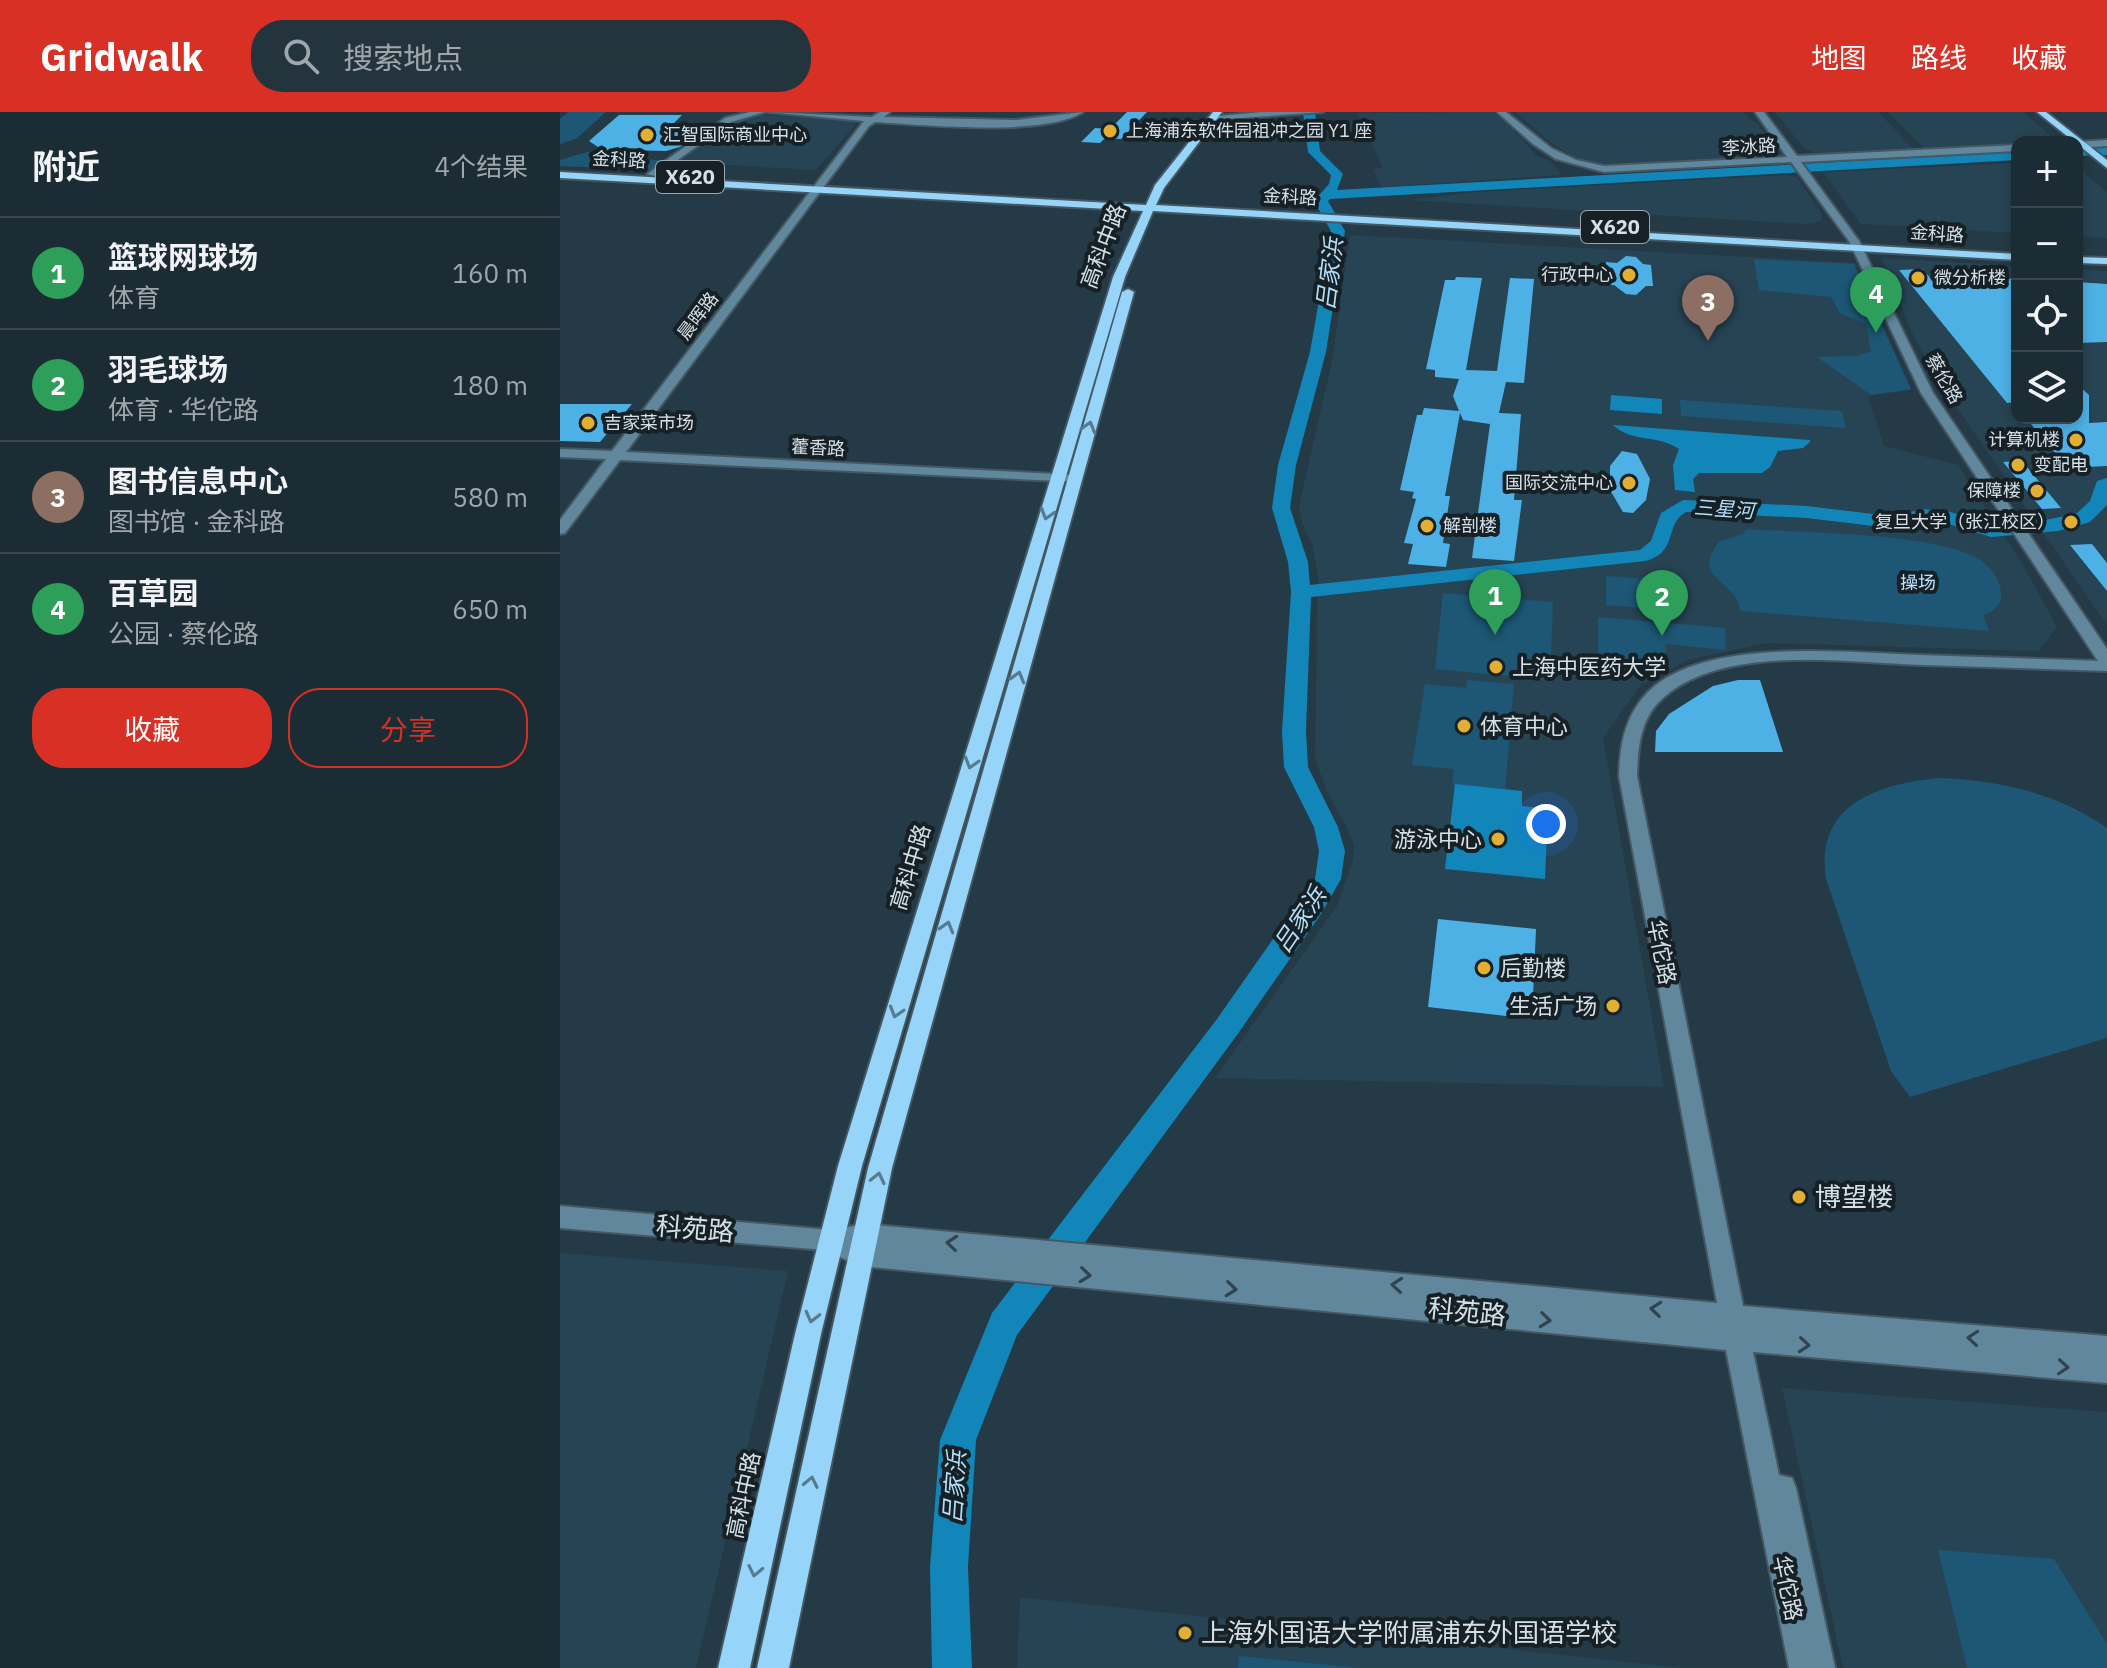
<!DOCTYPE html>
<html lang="zh">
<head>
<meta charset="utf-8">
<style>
  :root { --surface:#1b2c34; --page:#24343c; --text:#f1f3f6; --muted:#a0a7ac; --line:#39484f; --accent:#d93025 }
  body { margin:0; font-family:"IBM Plex Sans","Noto Sans SC",sans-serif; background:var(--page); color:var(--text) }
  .controls { position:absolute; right:24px; top:24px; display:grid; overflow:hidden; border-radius:16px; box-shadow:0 4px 12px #0003 }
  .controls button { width:72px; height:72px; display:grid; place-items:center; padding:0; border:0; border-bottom:2px solid var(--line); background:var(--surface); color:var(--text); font:40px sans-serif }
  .you { position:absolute; left:986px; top:712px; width:28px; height:28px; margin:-20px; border:6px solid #fff; border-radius:50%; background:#1a73e8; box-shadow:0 0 0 12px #1a73e833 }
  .badge { display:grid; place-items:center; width:52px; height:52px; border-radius:50%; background:var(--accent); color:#fff; font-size:26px; font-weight:700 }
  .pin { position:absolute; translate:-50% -66px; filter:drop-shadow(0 2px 4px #0008) }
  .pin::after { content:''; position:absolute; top:42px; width:28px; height:24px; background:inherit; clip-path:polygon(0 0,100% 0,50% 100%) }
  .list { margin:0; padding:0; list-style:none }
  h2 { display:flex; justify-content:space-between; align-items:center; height:104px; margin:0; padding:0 32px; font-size:34px }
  h2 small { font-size:26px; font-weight:400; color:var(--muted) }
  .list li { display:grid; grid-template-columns:52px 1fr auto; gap:24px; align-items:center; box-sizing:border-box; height:112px; padding:0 32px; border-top:2px solid var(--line) }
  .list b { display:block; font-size:30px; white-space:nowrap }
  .list p { margin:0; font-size:26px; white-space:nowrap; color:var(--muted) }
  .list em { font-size:26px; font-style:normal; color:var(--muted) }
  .actions { display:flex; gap:16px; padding:24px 32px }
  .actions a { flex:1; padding:18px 0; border:2px solid var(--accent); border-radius:32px; text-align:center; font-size:28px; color:var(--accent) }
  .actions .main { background:var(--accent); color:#fff }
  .icon { flex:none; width:44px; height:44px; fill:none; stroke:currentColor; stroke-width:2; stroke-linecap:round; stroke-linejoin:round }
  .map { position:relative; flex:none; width:1547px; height:1556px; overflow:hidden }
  header { display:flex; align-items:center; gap:48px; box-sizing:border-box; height:112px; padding:0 40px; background:var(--accent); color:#fff }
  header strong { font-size:38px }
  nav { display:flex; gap:44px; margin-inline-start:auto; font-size:28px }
  .search { width:560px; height:72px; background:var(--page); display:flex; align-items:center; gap:20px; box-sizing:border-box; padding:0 28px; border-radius:32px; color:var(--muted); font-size:30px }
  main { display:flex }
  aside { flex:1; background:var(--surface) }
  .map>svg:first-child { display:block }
</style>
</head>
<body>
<header>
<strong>Gridwalk</strong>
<div class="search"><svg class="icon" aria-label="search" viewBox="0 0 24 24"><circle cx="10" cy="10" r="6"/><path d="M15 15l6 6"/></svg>搜索地点</div>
<nav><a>地图</a><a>路线</a><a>收藏</a></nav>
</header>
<main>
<aside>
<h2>附近<small>4个结果</small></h2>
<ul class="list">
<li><span class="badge" style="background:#2e9e5b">1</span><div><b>篮球网球场</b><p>体育</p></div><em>160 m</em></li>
<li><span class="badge" style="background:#2e9e5b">2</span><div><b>羽毛球场</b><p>体育 · 华佗路</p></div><em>180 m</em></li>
<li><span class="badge" style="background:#8d6e63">3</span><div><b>图书信息中心</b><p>图书馆 · 金科路</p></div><em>580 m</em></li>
<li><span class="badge" style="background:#2e9e5b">4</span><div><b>百草园</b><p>公园 · 蔡伦路</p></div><em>650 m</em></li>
</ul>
<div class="actions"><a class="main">收藏</a><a>分享</a></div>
</aside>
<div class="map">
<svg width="1547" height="1556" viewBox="0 0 1547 1556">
  <rect width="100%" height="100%" fill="#243a46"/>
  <g fill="#274454">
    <polygon points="933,0 951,15 977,44 990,49 1002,63 822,75 813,57 823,56 797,1"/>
    <polygon points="956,0 1182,0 1199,13 1221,43 1216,46 1033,52 1016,47 987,28"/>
    <polygon points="1215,0 1318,0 1355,38 1254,41 1243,35"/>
    <polygon points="1328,0 1463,0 1496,28 1365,37"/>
    <polygon points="203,3 291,8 296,12 256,58 117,50 175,9"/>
    <polygon points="1457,51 1457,121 1301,112 1263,60"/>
    <polygon points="1517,55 1547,80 1547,126 1517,124"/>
    <polygon points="1226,63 1237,65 1262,103 1260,110 1245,112 849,88 917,80"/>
    <polygon points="790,123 1295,151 1351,278 1308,284 1324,334 1398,353 1463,453 1497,515 1478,539 1206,531 1128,548 1080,574 1043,626 1104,975 655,966 777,794 793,748 794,733 787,715 767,680 755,646 758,464 752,431 742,411 739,394 772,249"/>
    <polygon points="1322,146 1457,154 1457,306 1517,306 1517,157 1547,159 1547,513 1384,277 1351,219"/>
    <polygon points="0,1141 228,1159 136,1556 0,1556"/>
    <polygon points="1222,1276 1547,1300 1547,1556 1283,1556"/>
    <polygon points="460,1485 1124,1556 457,1556"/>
  </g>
  <g fill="#1d5775">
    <polygon points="8,0 46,0 16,27 0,32 0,7"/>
    <polygon points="27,40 104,49 112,43 119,44 94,58 0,54 0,48"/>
    <polygon points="1194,147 1294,152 1351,277 1311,283 1257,245 1295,244 1311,240 1306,212 1280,201 1271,185 1199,178"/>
    <polygon points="1120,288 1282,299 1286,316 1121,304"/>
    <path d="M1187 417C1243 421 1374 420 1419 447 1430 454 1441 468 1441 482 1442 493 1433 500 1423 503L1429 519 1181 499C1179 494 1177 486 1173 482 1156 463 1137 459 1159 430L1182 422Z"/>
    <polygon points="1046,464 1106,468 1108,498 1046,493"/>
    <polygon points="883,481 993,490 990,568 875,557"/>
    <polygon points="1038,505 1166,516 1165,538 1106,532 1105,554 1038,546"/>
    <polygon points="907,568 954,572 945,678 892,673 894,657 852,653 865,572 906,576"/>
    <path d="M1379 666C1438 668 1498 681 1547 716V926L1350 985 1331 959 1266 767C1254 693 1317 672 1379 666Z"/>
    <polygon points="1378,1438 1494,1447 1547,1532 1547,1556 1407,1556"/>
    <polygon points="679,1544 799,1556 678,1556"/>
  </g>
  <g fill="#1286b8">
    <polygon points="1051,283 1102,287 1102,302 1050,298"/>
    <path d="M1053 313 1250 328V330L1243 336 1218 339 1210 355 1202 361H1139L1133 367 1135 380 1115 378 1113 353 1119 337C1098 322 1071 331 1053 313Z"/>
    <polygon points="895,672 962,679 962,694 988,697 985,767 885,757"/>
  </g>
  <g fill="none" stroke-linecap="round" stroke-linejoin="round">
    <g fill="#1286b8" fill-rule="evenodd">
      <path d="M743 0H755L760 39 783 62 777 78 1457 40V48L770 87 768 89 785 119 766 240 736 353 730 396 748 450 750 473 1080 438 1091 429 1101 401 1123 388 1247 394 1313 402H1343L1362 397 1387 399 1432 413 1464 412 1516 402 1530 389 1537 369 1547 366V393L1530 410 1498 419 1431 425 1385 411 1363 409 1344 414H1313L1247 406 1126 400C1104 412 1119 441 1085 449L751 485 746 619 748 655 778 715 785 739 781 767 761 802 677 923 457 1223 416 1328 408 1455 412 1556H372L370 1455 380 1328 432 1201 657 907 755 767 759 739 754 715 724 655 722 619 731 480 728 450 712 396 718 353 750 240 771 119 754 89 769 72 771 63 748 40Z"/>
      <polygon points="1547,35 1547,43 1517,44 1517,36"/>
    </g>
  </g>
  <g fill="#4db1e5">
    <polygon points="567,0 587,0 561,27 545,26 540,31 521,30 535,16 550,17"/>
    <polygon points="59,3 122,3 109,16 144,16 120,35 106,39 62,38 47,41 29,29"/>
    <polygon points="1066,144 1076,145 1083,152 1091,153 1093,174 1086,174 1076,183 1066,182 1054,173 1046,173 1046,150 1057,151"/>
    <polygon points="1362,157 1379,175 1434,174 1427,166 1457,167 1457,290 1447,291 1339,158"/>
    <polygon points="896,165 922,166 906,258 937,259 950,166 974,167 964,271 946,270 939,301 961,302 954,388 962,388 954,449 912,446 930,312 903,308 900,301 885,384 890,384 883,431 890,432 886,455 848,452 853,432 844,431 856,387 852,386 854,380 840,378 857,303 862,303 864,296 899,299 893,284 899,267 875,265 875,258 866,257 885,168 895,168"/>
    <polygon points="1517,170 1547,172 1547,230 1517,231"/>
    <polygon points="1517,272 1529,283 1529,311 1547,310 1547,354 1508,356 1466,306 1517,306"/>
    <polygon points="0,292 72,292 40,330 0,329"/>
    <polygon points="1062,339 1077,342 1090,367 1086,388 1073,401 1063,400 1050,378 1050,354"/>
    <polygon points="1462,349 1501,396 1482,397 1443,350"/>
    <polygon points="1532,432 1547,451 1547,479 1510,433"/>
    <polygon points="1178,568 1200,568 1223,640 1095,640 1096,619 1109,602 1153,574"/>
    <polygon points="878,807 976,817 972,907 868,895"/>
  </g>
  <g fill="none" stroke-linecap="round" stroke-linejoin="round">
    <defs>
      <g id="minor">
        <polygon points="190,0 205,0 171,10 95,64 87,62 165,6"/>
        <path d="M208 0 312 5 320 0H330L324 5 455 8 523 0C483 25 365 13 315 10L309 14 66 340 515 363 520 364V370L60 348 5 421 0 422V408L46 347 0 345V337L52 339 304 9Z"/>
        <polygon points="702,0 763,0 653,8 649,5"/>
        <path d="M937 0H946L991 36 1016 48 1044 54 1227 45 1195 0H1204L1237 44 1457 33V39L1241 50 1299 129 1373 281 1547 537V559C1486 557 1425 555 1364 553 1288 551 1164 531 1103 586 1080 606 1078 635 1077 664L1183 1194 1547 1224V1271L1193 1240 1219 1363 1232 1366 1236 1376 1275 1556H1229L1166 1238 301 1154 280 1145 277 1139 0 1116V1094L270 1118 305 1112 1157 1191 1059 664C1060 632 1065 604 1088 580 1144 524 1288 541 1361 543 1420 545 1479 547 1538 549L1361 281 1289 129 1231 50 1044 60 996 47 973 32Z"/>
        <polygon points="1547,28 1547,34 1517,36 1517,30"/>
      </g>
      <g id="major">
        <polygon points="653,0 662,0 604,76 596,93 1457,142 1457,148 593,99 565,165 302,1054 261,1222 190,1556 158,1556 235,1222 278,1054 553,165 583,99 0,66 0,60 586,93 595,73"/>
        <polygon points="1477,0 1486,0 1547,48 1547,56"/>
        <polygon points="1517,145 1547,146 1547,152 1517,151"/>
        <polygon points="568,177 574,180 332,1056 229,1556 197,1556 308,1056 562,180"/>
      </g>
    </defs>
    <use href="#minor" stroke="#445863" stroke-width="4"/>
    <use href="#major" stroke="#445863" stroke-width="4"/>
    <use href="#minor" fill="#61879d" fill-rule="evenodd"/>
    <use href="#major" fill="#96d4f9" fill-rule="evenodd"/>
  </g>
  <defs><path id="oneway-chevron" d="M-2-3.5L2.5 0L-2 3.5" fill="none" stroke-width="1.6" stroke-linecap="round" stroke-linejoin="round" transform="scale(2)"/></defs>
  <g stroke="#567a8f">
    <use href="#oneway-chevron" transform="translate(529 315) rotate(-74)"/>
    <use href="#oneway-chevron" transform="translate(487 402) rotate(107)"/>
    <use href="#oneway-chevron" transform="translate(458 565) rotate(-74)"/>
    <use href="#oneway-chevron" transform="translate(411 651) rotate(107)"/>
    <use href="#oneway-chevron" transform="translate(387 815) rotate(-74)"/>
    <use href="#oneway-chevron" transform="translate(336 900) rotate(107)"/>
    <use href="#oneway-chevron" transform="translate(318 1066) rotate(-77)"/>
    <use href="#oneway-chevron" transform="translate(252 1205) rotate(104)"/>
    <use href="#oneway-chevron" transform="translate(251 1370) rotate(-78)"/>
    <use href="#oneway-chevron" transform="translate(195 1459) rotate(102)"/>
  </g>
  <g stroke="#30444f">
    <use href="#oneway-chevron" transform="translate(392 1131) rotate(-175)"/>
    <use href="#oneway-chevron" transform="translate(525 1163) rotate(6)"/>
    <use href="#oneway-chevron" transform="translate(837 1173) rotate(-175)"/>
    <use href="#oneway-chevron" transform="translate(671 1177) rotate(6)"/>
    <use href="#oneway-chevron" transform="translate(1096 1197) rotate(-174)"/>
    <use href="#oneway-chevron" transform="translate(985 1208) rotate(6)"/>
    <use href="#oneway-chevron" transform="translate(1413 1226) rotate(-175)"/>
    <use href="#oneway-chevron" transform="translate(1244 1233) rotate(5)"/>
    <use href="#oneway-chevron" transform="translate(1503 1255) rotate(4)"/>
  </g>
  <g fill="#e1af34" stroke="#162025" stroke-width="3">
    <circle cx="550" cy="19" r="8"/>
    <circle cx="87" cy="23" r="8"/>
    <circle cx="1069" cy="163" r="8"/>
    <circle cx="1358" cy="166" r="8"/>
    <circle cx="28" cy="311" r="8"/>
    <circle cx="1516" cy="328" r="8"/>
    <circle cx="1458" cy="353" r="8"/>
    <circle cx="1069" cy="371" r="8"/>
    <circle cx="1477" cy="379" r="8"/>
    <circle cx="1511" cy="410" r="8"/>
    <circle cx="867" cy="414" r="8"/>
    <circle cx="936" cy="555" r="8"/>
    <circle cx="904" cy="614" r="8"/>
    <circle cx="938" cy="727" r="8"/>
    <circle cx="924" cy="856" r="8"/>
    <circle cx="1053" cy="894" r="8"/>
    <circle cx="1239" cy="1085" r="8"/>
    <circle cx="625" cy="1521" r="8"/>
  </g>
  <g text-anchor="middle" stroke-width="8" stroke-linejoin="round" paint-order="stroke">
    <g font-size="18" fill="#d4e0e8" stroke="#162025" text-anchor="start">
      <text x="566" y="25">上海浦东软件园祖冲之园 Y1 座</text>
      <text x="103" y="29">汇智国际商业中心</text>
      <text x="1053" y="169" text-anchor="end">行政中心</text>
      <text x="1374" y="172">微分析楼</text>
      <text x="44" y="317">吉家菜市场</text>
      <text x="1500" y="334" text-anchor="end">计算机楼</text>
      <text x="1474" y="359">变配电</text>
      <text x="1053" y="377" text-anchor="end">国际交流中心</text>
      <text x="1461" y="385" text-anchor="end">保障楼</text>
      <text x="1495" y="416" text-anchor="end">复旦大学（张江校区）</text>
      <text x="883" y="420">解剖楼</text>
    </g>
    <g font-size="18" fill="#d4e0e8" stroke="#162025">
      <text transform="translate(1189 35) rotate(-3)" y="6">李冰路</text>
      <text transform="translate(59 48) rotate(3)" y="6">金科路</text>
      <text transform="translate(730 85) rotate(3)" y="6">金科路</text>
      <text transform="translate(1377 122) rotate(4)" y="6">金科路</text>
      <text transform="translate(138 204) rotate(-53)" y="6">晨晖路</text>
      <text transform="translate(1384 267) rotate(60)" y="6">蔡伦路</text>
      <text transform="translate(258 336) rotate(3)" y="6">藿香路</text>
    </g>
    <g font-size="18" fill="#b7e4ff" stroke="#162025">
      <text x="1358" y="477">操场</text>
    </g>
    <g fill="#162025" stroke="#9ba6ae" stroke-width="2">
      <rect x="96" y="49" width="68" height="32" rx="6"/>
      <rect x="1021" y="99" width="68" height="32" rx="6"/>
    </g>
    <g font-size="20" font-weight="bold" fill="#d4e0e8">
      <text x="130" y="72">X620</text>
      <text x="1055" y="122">X620</text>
    </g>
    <g font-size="20" font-style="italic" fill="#b2def9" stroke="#162025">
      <text transform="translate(1164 397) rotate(4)" y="7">三星河</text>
    </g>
    <g font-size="22" fill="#d4e0e8" stroke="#162025">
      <text transform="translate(543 134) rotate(-69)" y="8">高科中路</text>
      <text transform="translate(350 755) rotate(-73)" y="8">高科中路</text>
      <text transform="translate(1102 840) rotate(79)" y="8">华佗路</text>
      <text transform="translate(183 1383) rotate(-78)" y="8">高科中路</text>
      <text transform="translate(1228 1476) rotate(78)" y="8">华佗路</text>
    </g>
    <g font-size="22" fill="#d4e0e8" stroke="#162025" text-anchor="start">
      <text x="952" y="563">上海中医药大学</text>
      <text x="920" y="622">体育中心</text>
      <text x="922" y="735" text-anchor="end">游泳中心</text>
      <text x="940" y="864">后勤楼</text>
      <text x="1037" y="902" text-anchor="end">生活广场</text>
    </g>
    <g font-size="24" font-style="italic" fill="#b2def9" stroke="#162025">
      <text transform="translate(770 162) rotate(-83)" y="8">吕家浜</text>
      <text transform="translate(740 808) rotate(-56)" y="8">吕家浜</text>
      <text transform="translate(395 1375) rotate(-86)" y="8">吕家浜</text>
    </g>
    <g font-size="26" fill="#d4e0e8" stroke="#162025" text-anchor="start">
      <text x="1255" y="1094">博望楼</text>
      <text x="641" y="1530">上海外国语大学附属浦东外国语学校</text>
    </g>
    <g font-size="26" fill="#d4e0e8" stroke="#162025">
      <text transform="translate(135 1117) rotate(5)" y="9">科苑路</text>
      <text transform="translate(907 1200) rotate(6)" y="9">科苑路</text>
    </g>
  </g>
</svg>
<div class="controls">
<button>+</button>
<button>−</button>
<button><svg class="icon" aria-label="locate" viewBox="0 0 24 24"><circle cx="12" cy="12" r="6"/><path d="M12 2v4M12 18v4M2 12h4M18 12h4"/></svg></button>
<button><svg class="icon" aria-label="layers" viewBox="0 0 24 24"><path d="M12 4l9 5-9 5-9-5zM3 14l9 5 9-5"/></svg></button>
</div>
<div class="you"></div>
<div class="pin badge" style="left:935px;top:523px;background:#2e9e5b">1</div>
<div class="pin badge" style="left:1102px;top:524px;background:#2e9e5b">2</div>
<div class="pin badge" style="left:1148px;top:229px;background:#8d6e63">3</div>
<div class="pin badge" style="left:1316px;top:221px;background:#2e9e5b">4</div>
</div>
</main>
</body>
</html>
